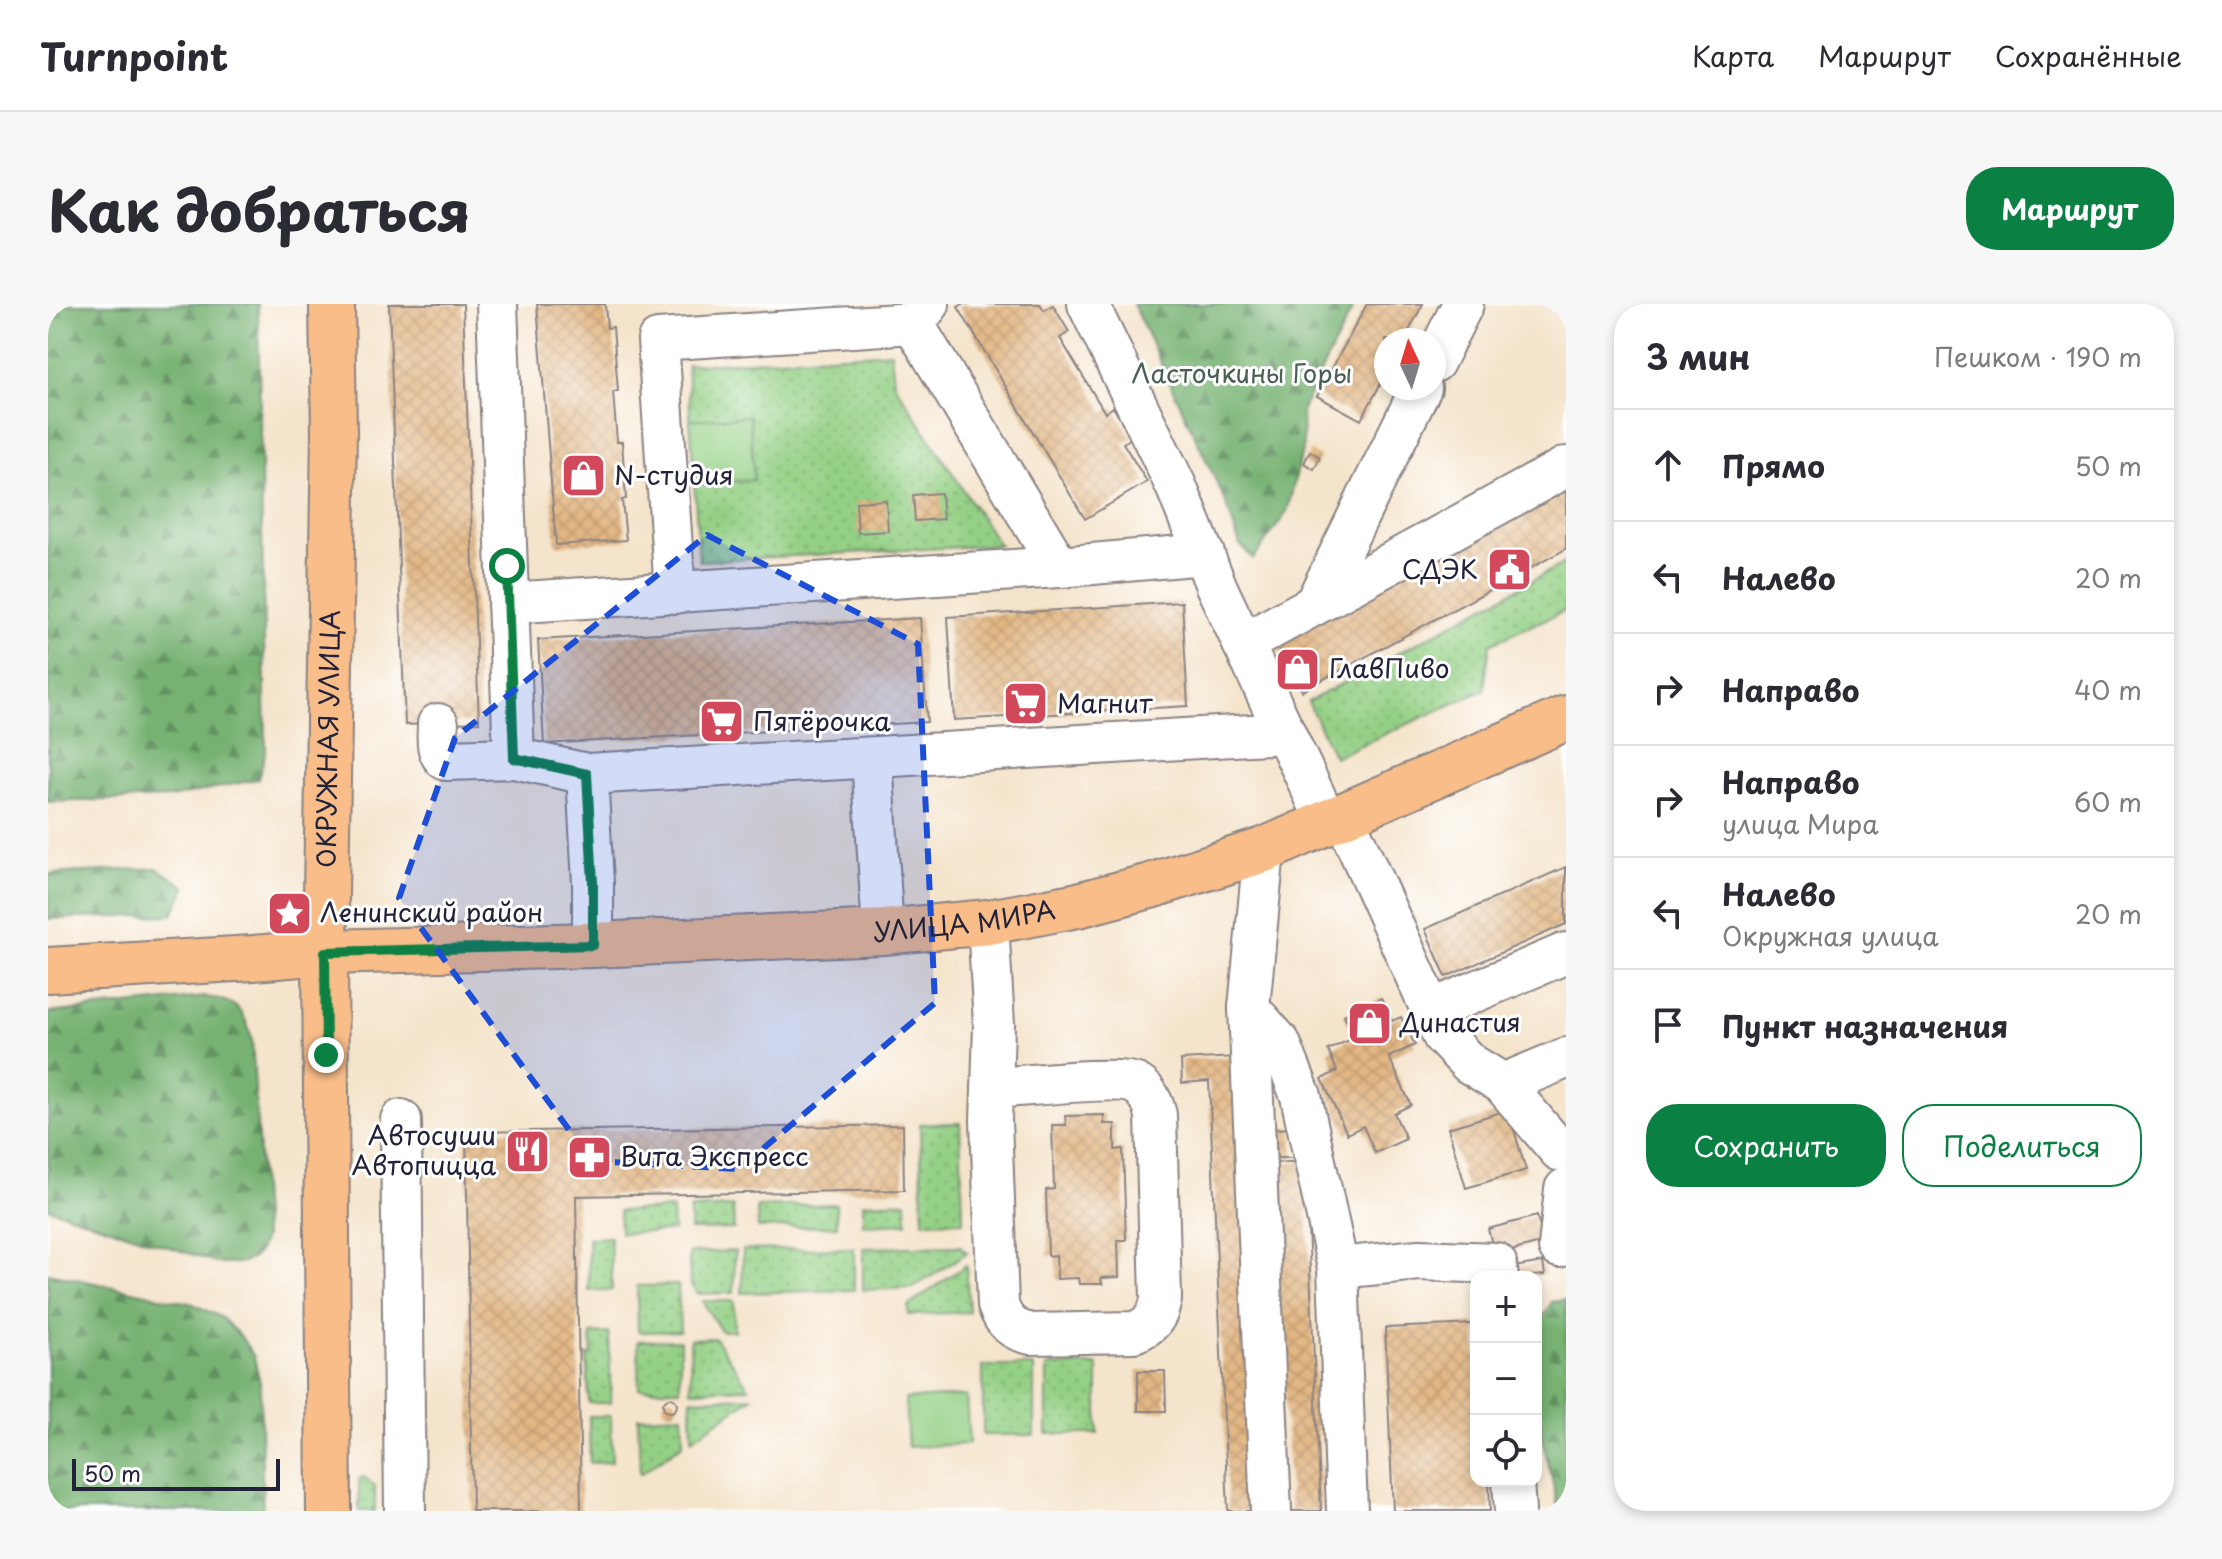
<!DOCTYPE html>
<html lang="ru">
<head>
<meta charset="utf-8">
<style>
  :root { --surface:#fff; --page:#f7f7f7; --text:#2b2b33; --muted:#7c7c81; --line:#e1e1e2; --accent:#0b8043 }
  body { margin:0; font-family:"Playpen Sans",sans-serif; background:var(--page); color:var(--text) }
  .controls { position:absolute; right:24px; bottom:24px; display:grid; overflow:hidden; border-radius:16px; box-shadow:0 4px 12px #0003 }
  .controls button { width:72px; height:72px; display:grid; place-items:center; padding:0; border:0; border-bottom:2px solid var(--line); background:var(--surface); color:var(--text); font:40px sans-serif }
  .compass { position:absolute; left:1326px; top:24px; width:72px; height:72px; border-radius:50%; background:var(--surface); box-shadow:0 4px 12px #0003; rotate:356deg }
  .scale { position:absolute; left:24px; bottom:20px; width:208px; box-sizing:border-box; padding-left:8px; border:4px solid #22223b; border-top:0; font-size:22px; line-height:28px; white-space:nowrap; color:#22223b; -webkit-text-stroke:6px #fff; paint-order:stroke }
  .stop { position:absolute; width:24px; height:24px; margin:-18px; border:6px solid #0b8043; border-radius:50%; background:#fff }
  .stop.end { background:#0b8043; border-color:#fff; box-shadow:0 2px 8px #0008 }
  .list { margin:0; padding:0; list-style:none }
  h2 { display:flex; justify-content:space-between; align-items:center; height:104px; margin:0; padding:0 32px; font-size:34px }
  h2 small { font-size:26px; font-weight:400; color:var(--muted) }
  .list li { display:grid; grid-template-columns:52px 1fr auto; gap:24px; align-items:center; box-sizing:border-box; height:112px; padding:0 32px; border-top:2px solid var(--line) }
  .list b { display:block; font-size:30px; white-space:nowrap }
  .list p { margin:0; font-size:26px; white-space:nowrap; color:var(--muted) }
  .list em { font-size:26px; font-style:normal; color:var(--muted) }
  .actions { display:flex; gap:16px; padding:24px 32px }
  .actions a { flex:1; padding:18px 0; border:2px solid var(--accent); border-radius:32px; text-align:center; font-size:28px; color:var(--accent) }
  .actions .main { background:var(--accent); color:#fff }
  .icon { flex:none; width:44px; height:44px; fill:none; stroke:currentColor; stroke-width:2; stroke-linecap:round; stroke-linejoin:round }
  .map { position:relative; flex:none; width:1518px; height:1207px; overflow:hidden; border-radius:32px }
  header { display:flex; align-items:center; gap:48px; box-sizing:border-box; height:112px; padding:0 40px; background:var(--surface); border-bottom:2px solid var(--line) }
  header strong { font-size:38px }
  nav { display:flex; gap:44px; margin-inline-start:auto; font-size:28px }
  .intro { display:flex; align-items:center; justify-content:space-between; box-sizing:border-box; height:192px; padding:0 48px }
  h1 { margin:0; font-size:56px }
  .button { padding:20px 36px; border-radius:32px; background:var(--accent); color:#fff; font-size:28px; font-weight:700 }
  main { display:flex; gap:48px; padding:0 48px }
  aside { flex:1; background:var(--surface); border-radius:32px; box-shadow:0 4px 12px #0003 }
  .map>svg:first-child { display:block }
</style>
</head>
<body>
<header>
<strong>Turnpoint</strong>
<nav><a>Карта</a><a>Маршрут</a><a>Сохранённые</a></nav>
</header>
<div class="intro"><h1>Как добраться</h1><a class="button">Маршрут</a></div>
<main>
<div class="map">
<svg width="1518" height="1207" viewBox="0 0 1518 1207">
  <defs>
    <pattern id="grass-dots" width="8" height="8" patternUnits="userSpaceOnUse" patternTransform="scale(2)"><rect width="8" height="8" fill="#94d085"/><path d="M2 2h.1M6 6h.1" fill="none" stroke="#7fb274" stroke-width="1.8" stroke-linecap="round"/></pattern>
    <pattern id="forest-firs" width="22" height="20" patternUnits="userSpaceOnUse" patternTransform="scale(2)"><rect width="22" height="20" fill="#77b272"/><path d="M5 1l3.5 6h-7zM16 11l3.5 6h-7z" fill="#61905f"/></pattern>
    <pattern id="building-cross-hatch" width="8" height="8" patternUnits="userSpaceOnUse" patternTransform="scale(2)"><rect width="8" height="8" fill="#e3b784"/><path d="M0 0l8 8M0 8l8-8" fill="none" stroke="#c29d73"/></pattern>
  </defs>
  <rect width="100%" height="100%" fill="#fff"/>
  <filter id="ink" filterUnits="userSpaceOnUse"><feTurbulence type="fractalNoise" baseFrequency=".0125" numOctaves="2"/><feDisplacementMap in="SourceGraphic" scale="16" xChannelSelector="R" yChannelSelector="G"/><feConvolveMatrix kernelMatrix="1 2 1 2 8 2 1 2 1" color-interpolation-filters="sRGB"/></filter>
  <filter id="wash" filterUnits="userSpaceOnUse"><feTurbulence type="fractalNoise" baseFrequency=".006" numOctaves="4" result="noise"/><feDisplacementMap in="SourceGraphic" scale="32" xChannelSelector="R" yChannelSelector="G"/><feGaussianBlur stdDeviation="1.8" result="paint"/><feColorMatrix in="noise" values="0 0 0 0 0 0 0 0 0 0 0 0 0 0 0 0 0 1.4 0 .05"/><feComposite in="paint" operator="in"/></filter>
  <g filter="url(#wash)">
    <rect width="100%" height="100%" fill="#f4e4cb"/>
    <g fill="url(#grass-dots)" stroke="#5b7960" stroke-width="2">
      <polygon points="843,48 846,79 951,241 651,257 639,61"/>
      <polygon points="1518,258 1518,306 1442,340 1436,386 1286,453 1260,398"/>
      <polygon points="912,819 915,917 875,918 872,820"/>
      <polygon points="858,897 859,919 815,921 815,899"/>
      <polygon points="788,900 789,922 710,924 709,903"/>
      <polygon points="685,903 686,925 642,926 642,905"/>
      <polygon points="624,905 625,927 572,929 571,907"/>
      <polygon points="562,933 564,986 541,987 540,934"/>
      <polygon points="913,942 914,945 920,948 865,984 815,986 815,944"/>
      <polygon points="806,944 806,986 694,989 695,946"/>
      <polygon points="687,947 686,989 649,990 642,979 641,949"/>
      <polygon points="918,961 921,1008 860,1011 860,1002"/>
      <polygon points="630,981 632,1027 590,1028 589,982"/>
      <polygon points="654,997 686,997 686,1027 673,1027"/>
      <polygon points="561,1029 563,1099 541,1099 539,1052 544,1051 543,1030"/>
      <polygon points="667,1034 701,1084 643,1086 642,1035"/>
      <polygon points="632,1036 632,1085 591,1085 590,1037"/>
      <polygon points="1050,1061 1050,1130 999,1130 999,1062"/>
      <polygon points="986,1062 986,1131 935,1131 935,1062"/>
      <polygon points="705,1093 644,1135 643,1095"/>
      <polygon points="634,1111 635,1140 592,1170 590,1113"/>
      <polygon points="541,1112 563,1112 564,1158 542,1159"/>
      <polygon points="316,1173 327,1183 327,1207 311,1207 311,1175"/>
    </g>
    <g fill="url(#forest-firs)" stroke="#4c6a56" stroke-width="2">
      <polygon points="0,0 210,0 218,446 210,475 122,494 0,498"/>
      <polygon points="1085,0 1307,0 1254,105 1255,143 1239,208 1205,255 1192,241 1176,194"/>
      <polygon points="109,564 138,583 124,611 0,615 0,570"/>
      <path d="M157 693C188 696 197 706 204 736L216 932C212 957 197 960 174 960L0 904V709Z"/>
      <polygon points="0,969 145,1000 173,1013 193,1033 206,1053 212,1079 215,1207 0,1207"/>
      <polygon points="1518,996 1518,1207 1511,1207 1495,1137 1488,1078 1488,1024 1504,998"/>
    </g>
    <g fill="#94d085" stroke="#5b7960" stroke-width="2">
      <polygon points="702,112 706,176 647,180 642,116"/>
      <polygon points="918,1092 921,1140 860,1143 857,1095"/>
    </g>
    <g id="blocks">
      <g fill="url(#building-cross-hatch)">
        <polygon points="341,0 415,0 431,418 357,421"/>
        <polygon points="489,0 557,0 559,24 565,23 570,87 565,88 569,138 574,138 578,195 574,196 578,236 508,241"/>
        <polygon points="915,0 992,0 996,6 1005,1 1021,28 1012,34 1057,109 1065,103 1084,134 1075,139 1099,178 1037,215 910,3"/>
        <polygon points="1319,0 1375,0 1356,36 1338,36 1338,70 1313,116 1269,92"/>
        <polygon points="1262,147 1272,153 1266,165 1256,159"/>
        <polygon points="1518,174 1518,245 1254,387 1224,333"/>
        <polygon points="893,189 895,215 867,217 865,191"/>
        <polygon points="838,196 840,227 810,229 808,198"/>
        <polygon points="1134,298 1140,402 906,416 900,313"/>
        <polygon points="872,314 879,418 496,440 490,336"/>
        <polygon points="1518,563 1518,620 1398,673 1377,625"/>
        <polygon points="1333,694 1344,717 1353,713 1367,741 1341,753 1363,801 1346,809 1358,835 1327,849 1315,822 1299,830 1274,775 1289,767 1280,746 1307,733 1296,711"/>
        <polygon points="1188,753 1208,1207 1180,1207 1161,777 1134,779 1133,756"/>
        <polygon points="1460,806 1478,866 1418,884 1400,824"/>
        <polygon points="1056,811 1056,820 1067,820 1067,846 1075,845 1078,936 1070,936 1071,973 1053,974 1054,980 1031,980 1030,974 1009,975 1008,951 1000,952 998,886 1006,885 1004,821 1018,821 1017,812"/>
        <polygon points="855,821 856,886 528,892 533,1207 424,1207 418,828"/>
        <polygon points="1244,824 1246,854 1229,854 1227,825"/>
        <polygon points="1257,857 1273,1207 1242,1207 1226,859"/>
        <polygon points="1489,912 1496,938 1447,951 1440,925"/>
        <polygon points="1495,958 1497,971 1468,973 1466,963"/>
        <polygon points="1428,1020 1428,1177 1441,1177 1442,1207 1345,1207 1337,1024"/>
        <polygon points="1090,1067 1117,1067 1118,1107 1090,1107"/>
        <circle cx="622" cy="1101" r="7"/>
      </g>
    </g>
  </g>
  <g filter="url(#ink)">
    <use href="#blocks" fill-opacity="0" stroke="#8b8383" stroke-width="2"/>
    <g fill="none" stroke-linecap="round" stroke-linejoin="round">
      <defs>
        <g id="minor">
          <polyline points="449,0 466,454"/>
          <polyline points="881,0 865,19 1011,263"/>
          <polyline points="1040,0 1128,182 1169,284 1279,518"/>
          <polyline points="1386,58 1415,0"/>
          <polyline points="627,289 610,36 865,19"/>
          <polyline points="460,299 1011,263 1156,250"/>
          <polyline points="1267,300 1373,84"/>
          <polyline points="1195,340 1518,163"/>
          <path d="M390 420C390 432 387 448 398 456L466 454 539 470 1237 429"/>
          <polyline points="824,455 835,628"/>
          <polyline points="539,470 545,579 545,641"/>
          <polyline points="1295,511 1395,732 1421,759 1455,780 1511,846 1518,845"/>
          <polyline points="1216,546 1201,704 1223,1207"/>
          <path d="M940 618 946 721 943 817 950 1001C956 1019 965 1026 983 1030L1086 1028C1103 1022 1110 1013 1113 995L1108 811C1105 799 1100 786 1088 780 1070 771 970 783 944 784"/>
          <polyline points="1201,704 1232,739 1253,792 1290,964 1299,1207"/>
          <polyline points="1384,706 1518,649"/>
          <polyline points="1455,780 1518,754"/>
          <polyline points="353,816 357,1207"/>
          <polyline points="1511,943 1517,885"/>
          <polyline points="1290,964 1371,956 1448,959 1450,973"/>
          <polyline points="1465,1177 1467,1207"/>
        </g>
        <g id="major">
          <path id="s1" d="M0 666 205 654 277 648 545 641 835 628 940 618 979 611 1030 601 1102 582 1216 546 1518 414"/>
          <path id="s2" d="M281 1207 277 648 286 129 284 0"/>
        </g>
      </defs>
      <use href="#minor" stroke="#8b8383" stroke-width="44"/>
      <use href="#major" stroke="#8b8383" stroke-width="48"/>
      <use href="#minor" stroke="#fff" stroke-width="40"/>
      <use href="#major" stroke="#f8bd88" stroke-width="44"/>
    </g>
  </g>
  <g fill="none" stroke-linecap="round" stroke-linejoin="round" filter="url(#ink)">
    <polyline stroke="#0b8043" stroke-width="10" points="278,751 277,648 545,641 545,579 539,470 466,454 459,262"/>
  </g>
  <path fill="#1d4ed8" fill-opacity="0.2" stroke="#1d4ed8" stroke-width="6" stroke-dasharray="16 10" stroke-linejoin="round" d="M659 231 870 340 887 699 691 865 544 857 351 594 407 434Z"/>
  <defs>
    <symbol id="shop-square" viewBox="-11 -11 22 22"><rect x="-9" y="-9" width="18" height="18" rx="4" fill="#d1495b" stroke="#fff"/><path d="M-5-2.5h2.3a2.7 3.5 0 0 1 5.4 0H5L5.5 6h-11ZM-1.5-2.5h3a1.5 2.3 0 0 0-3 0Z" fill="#fff"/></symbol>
    <symbol id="civic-square" viewBox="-11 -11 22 22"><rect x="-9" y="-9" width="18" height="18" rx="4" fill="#d1495b" stroke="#fff"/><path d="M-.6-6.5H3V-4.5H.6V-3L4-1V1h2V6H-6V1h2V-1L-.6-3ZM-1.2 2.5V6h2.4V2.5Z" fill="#fff"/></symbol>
    <symbol id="supermarket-square" viewBox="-11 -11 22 22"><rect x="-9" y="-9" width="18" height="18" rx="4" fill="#d1495b" stroke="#fff"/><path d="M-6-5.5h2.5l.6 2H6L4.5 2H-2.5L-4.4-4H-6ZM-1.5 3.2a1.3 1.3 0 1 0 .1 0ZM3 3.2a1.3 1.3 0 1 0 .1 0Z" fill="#fff"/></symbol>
    <symbol id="sight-square" viewBox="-11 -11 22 22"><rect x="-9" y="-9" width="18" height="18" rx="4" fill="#d1495b" stroke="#fff"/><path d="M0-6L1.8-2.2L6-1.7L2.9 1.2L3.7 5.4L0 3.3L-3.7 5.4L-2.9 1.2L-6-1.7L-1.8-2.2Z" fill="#fff"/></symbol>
    <symbol id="restaurant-square" viewBox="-11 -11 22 22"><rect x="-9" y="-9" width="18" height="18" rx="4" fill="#d1495b" stroke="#fff"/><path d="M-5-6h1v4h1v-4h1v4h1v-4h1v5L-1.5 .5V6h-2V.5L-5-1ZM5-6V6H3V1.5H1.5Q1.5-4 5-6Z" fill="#fff"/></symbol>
    <symbol id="pharmacy-square" viewBox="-11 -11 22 22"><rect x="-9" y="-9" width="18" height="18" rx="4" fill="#d1495b" stroke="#fff"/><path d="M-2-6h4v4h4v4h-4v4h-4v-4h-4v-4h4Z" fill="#fff"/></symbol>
  </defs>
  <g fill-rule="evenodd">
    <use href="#shop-square" x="510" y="146" width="51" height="51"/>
    <use href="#civic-square" x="1436" y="240" width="51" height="51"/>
    <use href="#shop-square" x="1224" y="340" width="51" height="51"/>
    <use href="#supermarket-square" x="952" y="374" width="51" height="51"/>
    <use href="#supermarket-square" x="648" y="392" width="51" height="51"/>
    <use href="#sight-square" x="216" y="584" width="51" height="51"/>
    <use href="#shop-square" x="1296" y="694" width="51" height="51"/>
    <use href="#restaurant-square" x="454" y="822" width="51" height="51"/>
    <use href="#pharmacy-square" x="516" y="828" width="51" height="51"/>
  </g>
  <g text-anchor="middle" stroke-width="6" stroke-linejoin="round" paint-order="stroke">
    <g font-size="26" fill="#4a5f55" stroke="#fff">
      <text x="1194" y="79">Ласточкины Горы</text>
    </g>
    <g font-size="26" fill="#22223b" stroke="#fff" text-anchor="start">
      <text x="566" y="181">N-студия</text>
      <text x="1430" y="275" text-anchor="end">СДЭК</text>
      <text x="1281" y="374">ГлавПиво</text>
      <text x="1009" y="409">Магнит</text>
      <text x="705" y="427">Пятёрочка</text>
      <text x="272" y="618">Ленинский район</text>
      <text x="1352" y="728">Династия</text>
      <text x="448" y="841" text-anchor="end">Автосуши<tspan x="448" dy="30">Автопицца</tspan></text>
      <text x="572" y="862">Вита Экспресс</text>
    </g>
    <g font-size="26" fill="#22223b" stroke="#fff">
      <text dy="9" stroke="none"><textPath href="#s2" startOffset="772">ОКРУЖНАЯ УЛИЦА</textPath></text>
      <text dy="9" stroke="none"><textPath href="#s1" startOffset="918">УЛИЦА МИРА</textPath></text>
    </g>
  </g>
</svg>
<div class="controls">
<button>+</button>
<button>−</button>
<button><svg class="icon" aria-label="locate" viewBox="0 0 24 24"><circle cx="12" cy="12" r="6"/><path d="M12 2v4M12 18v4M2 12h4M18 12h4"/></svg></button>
</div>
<svg class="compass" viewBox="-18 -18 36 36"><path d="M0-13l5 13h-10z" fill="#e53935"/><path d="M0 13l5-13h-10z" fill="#7c7c81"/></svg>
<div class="scale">50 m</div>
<div class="stop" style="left:459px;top:262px"></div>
<div class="stop end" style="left:278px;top:751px"></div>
</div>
<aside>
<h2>3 мин<small>Пешком · 190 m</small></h2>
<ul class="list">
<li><svg class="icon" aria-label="ahead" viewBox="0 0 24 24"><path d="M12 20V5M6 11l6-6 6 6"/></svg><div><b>Прямо</b></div><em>50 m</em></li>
<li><svg class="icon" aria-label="left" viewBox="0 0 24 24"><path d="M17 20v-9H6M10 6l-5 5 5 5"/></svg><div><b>Налево</b></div><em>20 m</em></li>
<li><svg class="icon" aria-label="right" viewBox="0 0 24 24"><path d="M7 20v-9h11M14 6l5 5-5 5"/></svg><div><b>Направо</b></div><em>40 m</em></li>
<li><svg class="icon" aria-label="right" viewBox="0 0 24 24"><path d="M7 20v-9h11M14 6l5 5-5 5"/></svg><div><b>Направо</b><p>улица Мира</p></div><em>60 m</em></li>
<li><svg class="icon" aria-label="left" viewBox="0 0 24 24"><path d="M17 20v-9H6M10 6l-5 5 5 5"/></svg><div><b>Налево</b><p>Окружная улица</p></div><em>20 m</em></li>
<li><svg class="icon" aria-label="arrive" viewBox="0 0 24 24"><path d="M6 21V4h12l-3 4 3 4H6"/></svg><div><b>Пункт назначения</b></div></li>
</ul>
<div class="actions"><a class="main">Сохранить</a><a>Поделиться</a></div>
</aside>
</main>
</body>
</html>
